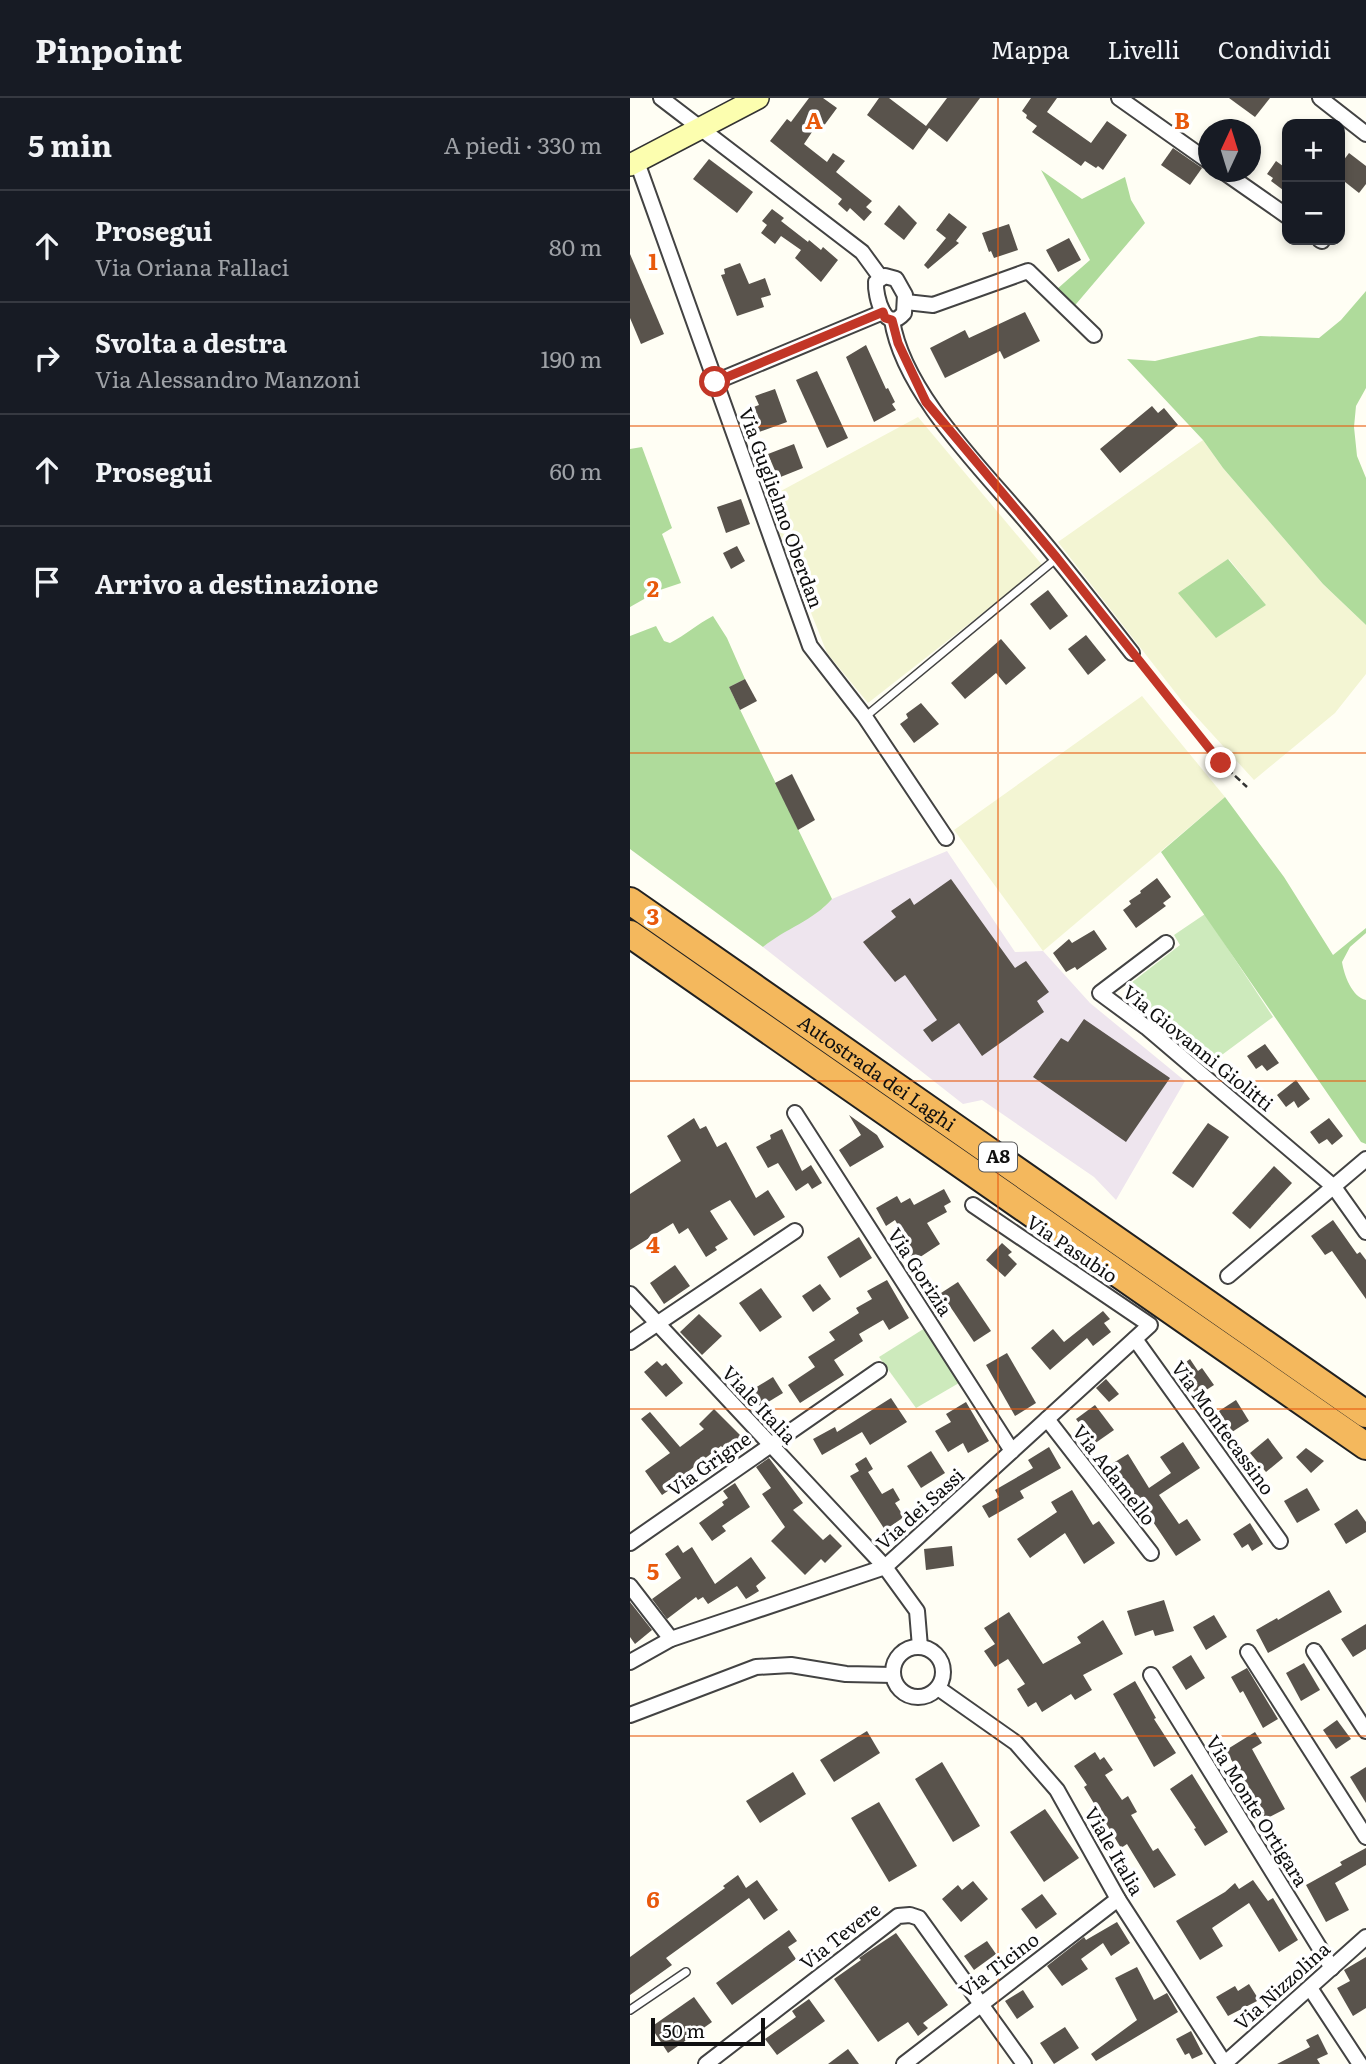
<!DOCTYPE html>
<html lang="it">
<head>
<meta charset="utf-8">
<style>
  :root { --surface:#171b24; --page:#20242c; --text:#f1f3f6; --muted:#9ea1a6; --line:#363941 }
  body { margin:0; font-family:Literata,serif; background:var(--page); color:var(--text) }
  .controls { position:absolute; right:21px; top:21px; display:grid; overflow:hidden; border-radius:14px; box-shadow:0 4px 10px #0003 }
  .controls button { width:63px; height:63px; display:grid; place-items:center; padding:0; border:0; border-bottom:2px solid var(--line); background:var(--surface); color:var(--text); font:35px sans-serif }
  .compass { position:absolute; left:568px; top:21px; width:63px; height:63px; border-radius:50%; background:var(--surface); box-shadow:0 4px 10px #0003; rotate:4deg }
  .scale { position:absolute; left:21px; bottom:18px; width:114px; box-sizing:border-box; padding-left:7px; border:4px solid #101010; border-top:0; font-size:19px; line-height:24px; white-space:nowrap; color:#101010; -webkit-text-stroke:5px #fff; paint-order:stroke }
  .stop { position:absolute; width:21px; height:21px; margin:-16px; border:5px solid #c23627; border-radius:50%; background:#fff }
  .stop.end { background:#c23627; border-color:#fff; box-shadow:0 2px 7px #0008 }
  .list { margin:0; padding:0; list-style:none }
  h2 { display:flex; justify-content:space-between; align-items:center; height:91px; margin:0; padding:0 28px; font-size:30px }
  h2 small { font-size:23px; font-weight:400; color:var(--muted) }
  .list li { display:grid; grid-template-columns:46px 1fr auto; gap:21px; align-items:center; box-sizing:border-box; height:112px; padding:0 28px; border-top:2px solid var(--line) }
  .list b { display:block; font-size:26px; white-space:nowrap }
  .list p { margin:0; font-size:23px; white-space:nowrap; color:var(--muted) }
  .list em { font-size:23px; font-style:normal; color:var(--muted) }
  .icon { flex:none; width:38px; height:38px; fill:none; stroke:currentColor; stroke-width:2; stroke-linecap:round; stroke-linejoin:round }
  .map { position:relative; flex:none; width:736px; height:1966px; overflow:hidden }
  header { display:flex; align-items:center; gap:42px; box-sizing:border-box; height:98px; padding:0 35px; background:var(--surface); border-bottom:2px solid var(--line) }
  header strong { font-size:33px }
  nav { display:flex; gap:38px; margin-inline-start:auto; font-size:24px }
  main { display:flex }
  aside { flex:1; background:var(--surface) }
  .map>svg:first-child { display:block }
</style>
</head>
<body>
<header>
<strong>Pinpoint</strong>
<nav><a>Mappa</a><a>Livelli</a><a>Condividi</a></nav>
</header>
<main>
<aside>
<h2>5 min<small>A piedi · 330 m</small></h2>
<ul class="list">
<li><svg class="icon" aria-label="ahead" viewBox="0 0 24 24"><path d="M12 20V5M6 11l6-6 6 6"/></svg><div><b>Prosegui</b><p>Via Oriana Fallaci</p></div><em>80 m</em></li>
<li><svg class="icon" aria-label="right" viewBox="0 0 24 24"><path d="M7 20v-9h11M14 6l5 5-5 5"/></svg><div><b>Svolta a destra</b><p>Via Alessandro Manzoni</p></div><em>190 m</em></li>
<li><svg class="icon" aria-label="ahead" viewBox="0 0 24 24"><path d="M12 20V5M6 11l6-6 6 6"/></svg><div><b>Prosegui</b></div><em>60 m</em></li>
<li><svg class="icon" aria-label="arrive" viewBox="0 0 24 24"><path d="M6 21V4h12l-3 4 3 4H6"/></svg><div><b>Arrivo a destinazione</b></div></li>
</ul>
</aside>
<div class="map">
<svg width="736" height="1966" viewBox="0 0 736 1966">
  <rect width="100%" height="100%" fill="#fffef4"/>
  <polygon fill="#eee5ee" points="317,753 385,854 413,853 460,905 555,983 486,1102 464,1079 352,1002 333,1006 133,849 147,838 193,810 202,801"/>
  <g fill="#f3f5d3" fill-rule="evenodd">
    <polygon points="288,319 413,468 238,605 197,555 136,401"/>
    <path d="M573 342 593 370 693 486 736 527V576L705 615 624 682 552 603 428 444ZM599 461 636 507 549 495Z"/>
    <polygon points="512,598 595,699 413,853 324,732"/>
  </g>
  <g fill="#cdeabc">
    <polygon points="575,816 643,919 585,962 494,900 501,885 550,847 544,837"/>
    <polygon points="295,1230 329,1285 286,1310 249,1259"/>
  </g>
  <g fill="#afdb9b">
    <polygon points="411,72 452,101 495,79 501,102 515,125 441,212 426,192 460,162"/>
    <polygon points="736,193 736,290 726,308 724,329 727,358 736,380 736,527 693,486 593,370 573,342 497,261 525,263 630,238 689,240 711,222"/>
    <polygon points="12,349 42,430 32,436 51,485 30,492 0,509 0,351"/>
    <polygon points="598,461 636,507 586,540 548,495"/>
    <path d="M83 518 97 540 115 581 99 589 202 801C184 822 155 831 133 849L0 751V538L26 528 34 543 40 545C56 537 67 526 83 518Z"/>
    <path d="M595 699 654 779 703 857 736 830V835L720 849 712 864C714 877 722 899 736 902V1046L731 1044 531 754Z"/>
  </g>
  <g fill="#59534c">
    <polygon points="179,0 193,0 207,10 193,29 188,25 174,46 197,64 203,55 215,63 206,74 242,103 236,109 242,114 234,123 220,110 217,114 208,106 212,101 140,43 157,21 161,24"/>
    <polygon points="249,0 259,0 296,28 317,0 350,0 317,44 299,30 283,52 237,17"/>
    <polygon points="401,0 427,0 417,14 461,45 477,23 497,37 473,72 468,68 466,70 455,63 451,68 402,34 407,28 396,20 397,17 392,13"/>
    <polygon points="599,0 640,0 625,19"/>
    <polygon points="543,50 572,70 560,87 531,67"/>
    <polygon points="719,55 736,68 736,86 729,95 710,80 710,67"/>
    <polygon points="79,61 123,94 107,115 63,81"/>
    <polygon points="646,63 657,71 657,95 641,83 643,80 637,76"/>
    <polygon points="269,107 287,125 274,142 254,126"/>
    <polygon points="142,111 154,120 151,123 178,144 179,142 191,152 193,149 208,162 191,184 165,160 171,152 151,138 145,146 131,135 137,127 132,123"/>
    <polygon points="319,115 337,129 326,143 329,145 298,171 294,167 316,140 306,132"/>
    <polygon points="379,126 388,152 364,160 361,153 359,154 352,135"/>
    <polygon points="439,140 451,162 428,174 416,152"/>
    <polygon points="0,156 34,236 11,246 0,220"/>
    <polygon points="110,165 119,186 135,180 141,197 131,200 134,209 107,218 91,177 95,176 94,171"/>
    <polygon points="395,214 410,243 374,261 370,253 315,280 300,250 335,232 339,240"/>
    <polygon points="236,247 256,291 258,290 265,304 262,306 266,312 244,324 216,259"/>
    <polygon points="187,273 218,340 197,350 166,282"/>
    <polygon points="145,291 157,324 129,334 121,310 129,307 125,298"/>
    <polygon points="522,308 528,315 534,310 548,327 490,375 470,351"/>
    <polygon points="164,346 173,370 148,380 138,356"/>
    <polygon points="111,401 120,426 96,435 87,409"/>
    <polygon points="107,448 115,463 101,471 93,455"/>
    <polygon points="418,492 438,518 420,532 400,506"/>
    <polygon points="456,537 476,562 458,577 438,551"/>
    <polygon points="371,541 396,570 376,587 366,575 335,601 321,585"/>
    <polygon points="115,581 127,603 110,612 99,589"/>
    <polygon points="291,605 309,626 284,645 270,626 278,620 276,616"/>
    <polygon points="162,676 185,722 168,732 145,685"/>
    <polygon points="527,780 541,799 533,805 536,808 506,830 493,812 501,806 499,803 511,795 510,793"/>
    <polygon points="321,781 385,870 396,863 419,894 407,903 414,914 352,958 329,925 302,944 293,932 307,922 275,877 265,884 233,844 266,819 261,813 280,800 284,807"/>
    <polygon points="464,832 477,851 447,872 445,869 436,874 423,855 439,841 442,845"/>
    <polygon points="454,921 540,980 496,1044 403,979 431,940 438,944"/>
    <polygon points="635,946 649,965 637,973 632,967 626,971 617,958"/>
    <polygon points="666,982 680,1001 668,1010 664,1003 656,1009 647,997"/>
    <polygon points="219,1017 247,1037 254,1049 220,1069 209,1052 231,1037"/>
    <polygon points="64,1020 70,1031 76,1028 87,1049 96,1044 126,1100 138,1092 155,1119 124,1138 100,1102 80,1113 98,1141 85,1149 87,1152 76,1159 58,1130 49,1136 43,1125 0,1152 0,1096 51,1063 37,1038"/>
    <polygon points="699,1020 713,1038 702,1047 697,1041 689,1046 680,1034"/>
    <polygon points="578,1025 599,1039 563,1090 542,1075"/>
    <polygon points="152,1031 172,1073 181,1067 192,1085 182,1091 178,1085 166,1093 148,1065 138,1070 126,1049 141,1041 140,1037"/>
    <polygon points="644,1068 662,1085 620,1131 602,1115"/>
    <polygon points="314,1091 321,1104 314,1108 317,1114 297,1125 310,1146 281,1165 270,1147 277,1143 265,1122 256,1128 246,1110 267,1098 271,1105 280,1100 284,1107"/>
    <polygon points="703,1122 727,1156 730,1154 736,1162 736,1201 702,1153 695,1157 681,1138"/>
    <polygon points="229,1139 242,1160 210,1180 197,1159"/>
    <polygon points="372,1145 382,1154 378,1157 387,1166 375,1179 356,1162"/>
    <polygon points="45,1167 60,1188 34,1206 20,1185"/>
    <polygon points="257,1182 279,1220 259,1232 253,1222 229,1236 233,1243 204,1262 214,1277 170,1305 158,1287 185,1269 178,1259 205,1242 199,1234 229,1215 226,1210 242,1201 237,1193"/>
    <polygon points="328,1184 361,1233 344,1244 311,1195"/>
    <polygon points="190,1186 201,1201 183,1214 172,1198"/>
    <polygon points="131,1190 152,1219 130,1234 109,1205"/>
    <polygon points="473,1213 480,1221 474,1225 481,1234 463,1248 457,1240 420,1272 401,1250 423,1231 434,1244"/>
    <polygon points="69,1216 92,1238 72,1257 50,1234"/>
    <polygon points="377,1255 406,1305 385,1318 356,1267"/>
    <polygon points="560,1261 568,1273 572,1270 584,1287 567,1298 548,1270"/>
    <polygon points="27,1263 32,1268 36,1265 53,1285 36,1299 14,1274"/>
    <polygon points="143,1279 153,1295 130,1309 120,1293"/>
    <polygon points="476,1281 489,1296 479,1304 466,1290"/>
    <polygon points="261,1300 277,1324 240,1347 232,1334 192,1357 183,1341 205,1329 207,1334"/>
    <polygon points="606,1302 619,1323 602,1334 589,1313"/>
    <polygon points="336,1304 359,1343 338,1355 333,1345 318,1354 305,1333 321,1324 316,1316"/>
    <polygon points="465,1307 484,1332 464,1346 446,1321"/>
    <polygon points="84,1311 116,1343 101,1358 91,1348 51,1379 54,1382 32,1397 15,1373 40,1355 11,1321 20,1314 50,1349 74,1331 69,1326"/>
    <polygon points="638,1340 653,1360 636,1374 620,1355"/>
    <polygon points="553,1344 570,1370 529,1397 549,1426 557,1421 571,1442 546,1458 511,1406 504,1411 475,1370 498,1356 519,1390 541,1375 530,1359"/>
    <polygon points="419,1349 431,1370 390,1393 394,1400 359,1420 352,1408 369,1399 365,1392 403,1370 398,1362"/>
    <polygon points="676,1350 694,1363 681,1375 666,1359"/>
    <polygon points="301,1353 315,1375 291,1390 277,1368"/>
    <polygon points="236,1359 243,1371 238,1374 252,1396 263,1390 270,1402 265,1405 274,1419 255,1432 220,1378 229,1373 225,1366"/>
    <polygon points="139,1360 173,1405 163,1412 193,1442 200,1436 212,1448 195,1465 191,1461 175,1477 141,1443 155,1429 132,1396 141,1390 126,1369"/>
    <polygon points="105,1385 120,1409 92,1428 96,1433 82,1443 69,1425 94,1407 92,1404 98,1400 93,1393"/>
    <polygon points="677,1390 690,1412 667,1425 654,1403"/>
    <polygon points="442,1392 463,1427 469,1423 485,1445 454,1466 435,1435 400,1460 387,1441 427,1414 421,1404"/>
    <polygon points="727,1411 736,1424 736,1434 716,1446 704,1426"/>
    <polygon points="620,1425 633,1446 622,1453 618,1446 612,1450 603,1436"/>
    <polygon points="48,1447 53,1455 62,1449 85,1486 121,1459 136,1480 126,1488 129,1493 116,1501 107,1488 78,1506 73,1499 68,1502 66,1499 37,1521 22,1501 51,1480 35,1456"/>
    <polygon points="322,1448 324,1468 296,1472 294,1451"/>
    <polygon points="699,1492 712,1514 638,1555 626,1532 647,1520 648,1522"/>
    <polygon points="534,1502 544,1533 525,1538 523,1532 505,1538 497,1513"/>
    <polygon points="0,1504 22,1532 5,1546 0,1539"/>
    <polygon points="379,1514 413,1566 451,1545 447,1539 473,1522 493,1556 453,1577 462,1592 445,1602 441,1596 412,1614 406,1604 398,1609 387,1591 395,1586 378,1561 365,1569 354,1553 365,1546 354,1530"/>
    <polygon points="584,1517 597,1539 576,1552 563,1529"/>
    <polygon points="736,1526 736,1551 723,1559 711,1541"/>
    <polygon points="561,1557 575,1580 556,1592 542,1569"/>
    <polygon points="674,1565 690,1592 671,1603 656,1575"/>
    <polygon points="617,1570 648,1621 633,1630 613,1593 610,1595 601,1579"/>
    <polygon points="505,1583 526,1620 524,1621 546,1655 524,1669 483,1596"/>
    <polygon points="707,1622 721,1641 706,1651 693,1632"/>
    <polygon points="237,1633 250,1655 204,1684 190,1662"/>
    <polygon points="625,1634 632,1645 622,1651 655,1711 634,1722 596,1652"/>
    <polygon points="465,1654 470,1662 474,1659 483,1672 475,1677 492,1702 498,1698 507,1714 501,1717 523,1753 528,1750 546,1777 524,1790 497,1746 491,1750 454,1689 457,1687 444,1668"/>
    <polygon points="312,1664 350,1728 323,1744 285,1681"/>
    <polygon points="736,1669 736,1705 720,1679"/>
    <polygon points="163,1674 176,1696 130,1725 116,1703"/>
    <polygon points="562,1676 598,1734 575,1748 564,1731 566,1730 540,1691"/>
    <polygon points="249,1704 287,1768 259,1784 221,1720"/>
    <polygon points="415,1711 449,1760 414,1784 380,1734"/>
    <polygon points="736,1750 736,1767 705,1785 719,1812 696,1824 676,1787 712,1767 710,1764"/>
    <polygon points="108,1777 116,1790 127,1782 148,1812 134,1822 119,1800 36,1860 42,1867 0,1897 0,1859 95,1790 93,1788"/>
    <polygon points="623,1782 638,1803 643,1800 668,1842 649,1854 619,1805 582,1830 593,1848 570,1862 546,1823 595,1794 605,1785 609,1791"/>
    <polygon points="343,1783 358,1801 331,1824 312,1801 328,1787 332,1792"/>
    <polygon points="412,1796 427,1816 406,1831 391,1811"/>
    <polygon points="487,1824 500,1845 481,1858 473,1845 451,1861 458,1871 432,1888 417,1868 454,1839 456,1842"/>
    <polygon points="159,1832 167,1843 158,1849 166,1861 102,1907 86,1885"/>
    <polygon points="266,1835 318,1907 293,1925 298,1930 288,1938 278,1924 248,1944 204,1881 231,1862 229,1860 239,1853"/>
    <polygon points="357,1843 366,1856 344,1872 334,1858"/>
    <polygon points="736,1859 736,1910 723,1918 707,1890 720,1883 714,1872"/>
    <polygon points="507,1869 524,1902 537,1895 548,1914 466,1963 461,1956 507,1922 485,1880"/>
    <polygon points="619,1886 629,1902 598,1918 586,1899 605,1888 608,1893"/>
    <polygon points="393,1892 404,1909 387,1921 375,1903"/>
    <polygon points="64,1899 82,1924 38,1955 21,1929"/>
    <polygon points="179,1901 195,1923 147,1957 135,1941 166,1919 162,1913"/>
    <polygon points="435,1929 449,1950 424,1966 410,1945"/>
    <polygon points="561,1933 573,1956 562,1961 559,1955 555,1957 546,1941"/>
    <polygon points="688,1936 698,1956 687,1961 690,1966 647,1966 680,1949 676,1942"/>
    <polygon points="218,1951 229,1966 198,1966"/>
  </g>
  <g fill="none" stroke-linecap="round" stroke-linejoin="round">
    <defs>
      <g id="lane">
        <polyline points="235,619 427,460"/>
        <polyline points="0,1912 56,1874"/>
      </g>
      <g id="street">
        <polyline points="31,0 232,154 251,180"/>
        <polyline points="489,0 578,63"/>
        <polyline points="690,0 736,36"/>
        <polyline points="7,64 180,548 235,619 316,740"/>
        <polyline points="594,74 657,118"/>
        <polyline points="690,142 692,143"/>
        <path d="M255 178 266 181 275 197 274 215C255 237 245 198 246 184Z"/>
        <polyline points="276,204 303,207 398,173 464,237"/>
        <path d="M262 222C273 295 355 374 401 429 436 470 469 513 502 555"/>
        <polyline points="85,284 253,214"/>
        <polyline points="536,845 470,895 516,929 704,1089 736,1134"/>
        <polyline points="165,1015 382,1353"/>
        <polyline points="598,1178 736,1061"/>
        <polyline points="0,1196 255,1469 287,1513 290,1549"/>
        <polyline points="505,1241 650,1443"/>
        <polyline points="0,1244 165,1133"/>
        <polyline points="417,1321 521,1455"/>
        <polyline points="0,1445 249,1272"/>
        <polyline points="0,1488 41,1541"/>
        <circle cx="288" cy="1574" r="25"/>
        <polyline points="684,1553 736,1633"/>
        <polyline points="618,1554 736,1739"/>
        <polyline points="0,1564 41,1541 255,1469 520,1227 343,1107"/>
        <polyline points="521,1577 702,1870"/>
        <polyline points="308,1590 386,1645 427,1692 488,1801 595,1966"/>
        <polyline points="0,1617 126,1569 161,1567 216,1576 263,1577"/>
        <polyline points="680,1890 730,1966"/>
        <polyline points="76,1966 268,1818 280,1817 289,1820 394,1966"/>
        <polyline points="274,1966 488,1801"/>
        <polyline points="594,1966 736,1839"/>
      </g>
      <polyline id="secondary" points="0,67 128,0"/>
      <g id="highway">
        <path id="s1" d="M0 803 736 1316"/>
        <polyline points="0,836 736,1348"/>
      </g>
    </defs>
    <use href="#lane" stroke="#434343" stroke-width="10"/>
    <use href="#street" stroke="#434343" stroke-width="18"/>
    <use href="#secondary" stroke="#323232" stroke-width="24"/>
    <use href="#highway" stroke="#212121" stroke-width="30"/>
    <polyline stroke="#323232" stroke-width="2.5" stroke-dasharray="7 3.5" stroke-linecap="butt" points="510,566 591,665 617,689"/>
    <use href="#lane" stroke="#fff" stroke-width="7"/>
    <use href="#street" stroke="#fff" stroke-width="14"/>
    <use href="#secondary" stroke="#fcfeaf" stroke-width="21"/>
    <use href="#highway" stroke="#f4b85d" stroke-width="26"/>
  </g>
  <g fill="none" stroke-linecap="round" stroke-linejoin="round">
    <polyline stroke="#c23627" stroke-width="9" points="85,284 253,214 255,220 262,222 268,245 296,304 427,460 591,665"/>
  </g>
  <path fill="none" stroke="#e8590c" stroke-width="2" stroke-opacity="0.55" d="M368 0V1966M0 328H736M0 655H736M0 983H736M0 1311H736M0 1638H736"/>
  <g text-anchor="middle" stroke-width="7" stroke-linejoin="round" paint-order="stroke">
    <rect fill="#fff" stroke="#585858" stroke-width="2" x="349" y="1044.5" width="38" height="29" rx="5"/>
    <g font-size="18" font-weight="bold" fill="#101010">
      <text x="368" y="1065">A8</text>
    </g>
    <g font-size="19" fill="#101010" stroke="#fff">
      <text transform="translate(151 410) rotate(70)" y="7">Via Guglielmo Oberdan</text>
      <text transform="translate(568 950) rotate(39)" y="7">Via Giovanni Giolitti</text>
      <text dy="7" stroke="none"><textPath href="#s1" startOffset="301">Autostrada dei Laghi</textPath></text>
      <text transform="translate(442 1151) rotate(34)" y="7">Via Pasubio</text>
      <text transform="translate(290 1174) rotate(57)" y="7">Via Gorizia</text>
      <text transform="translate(129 1307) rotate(47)" y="7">Viale Italia</text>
      <text transform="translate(593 1330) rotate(54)" y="7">Via Montecassino</text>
      <text transform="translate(79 1366) rotate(-35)" y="7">Via Grigne</text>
      <text transform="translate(484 1377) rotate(52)" y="7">Via Adamello</text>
      <text transform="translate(290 1411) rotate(-42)" y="7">Via dei Sassi</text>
      <text transform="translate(627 1713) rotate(58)" y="7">Via Monte Ortigara</text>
      <text transform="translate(484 1753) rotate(60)" y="7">Viale Italia</text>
      <text transform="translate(210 1838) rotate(-38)" y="7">Via Tevere</text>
      <text transform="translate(369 1867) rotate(-37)" y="7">Via Ticino</text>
      <text transform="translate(652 1888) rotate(-42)" y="7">Via Nizzolina</text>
    </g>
  </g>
  <g font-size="23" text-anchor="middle" font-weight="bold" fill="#e8590c" stroke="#fff" stroke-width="7" stroke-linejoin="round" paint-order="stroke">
    <text x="184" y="31">A</text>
    <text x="552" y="31">B</text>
    <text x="23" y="172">1</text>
    <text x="23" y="499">2</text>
    <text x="23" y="827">3</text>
    <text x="23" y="1155">4</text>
    <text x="23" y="1482">5</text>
    <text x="23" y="1810">6</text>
  </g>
</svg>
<div class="controls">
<button>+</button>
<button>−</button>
</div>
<svg class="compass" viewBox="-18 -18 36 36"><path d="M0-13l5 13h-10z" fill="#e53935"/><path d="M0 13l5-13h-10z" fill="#9ea1a6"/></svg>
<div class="scale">50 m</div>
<div class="stop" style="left:85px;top:284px"></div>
<div class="stop end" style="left:591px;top:665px"></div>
</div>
</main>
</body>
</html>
